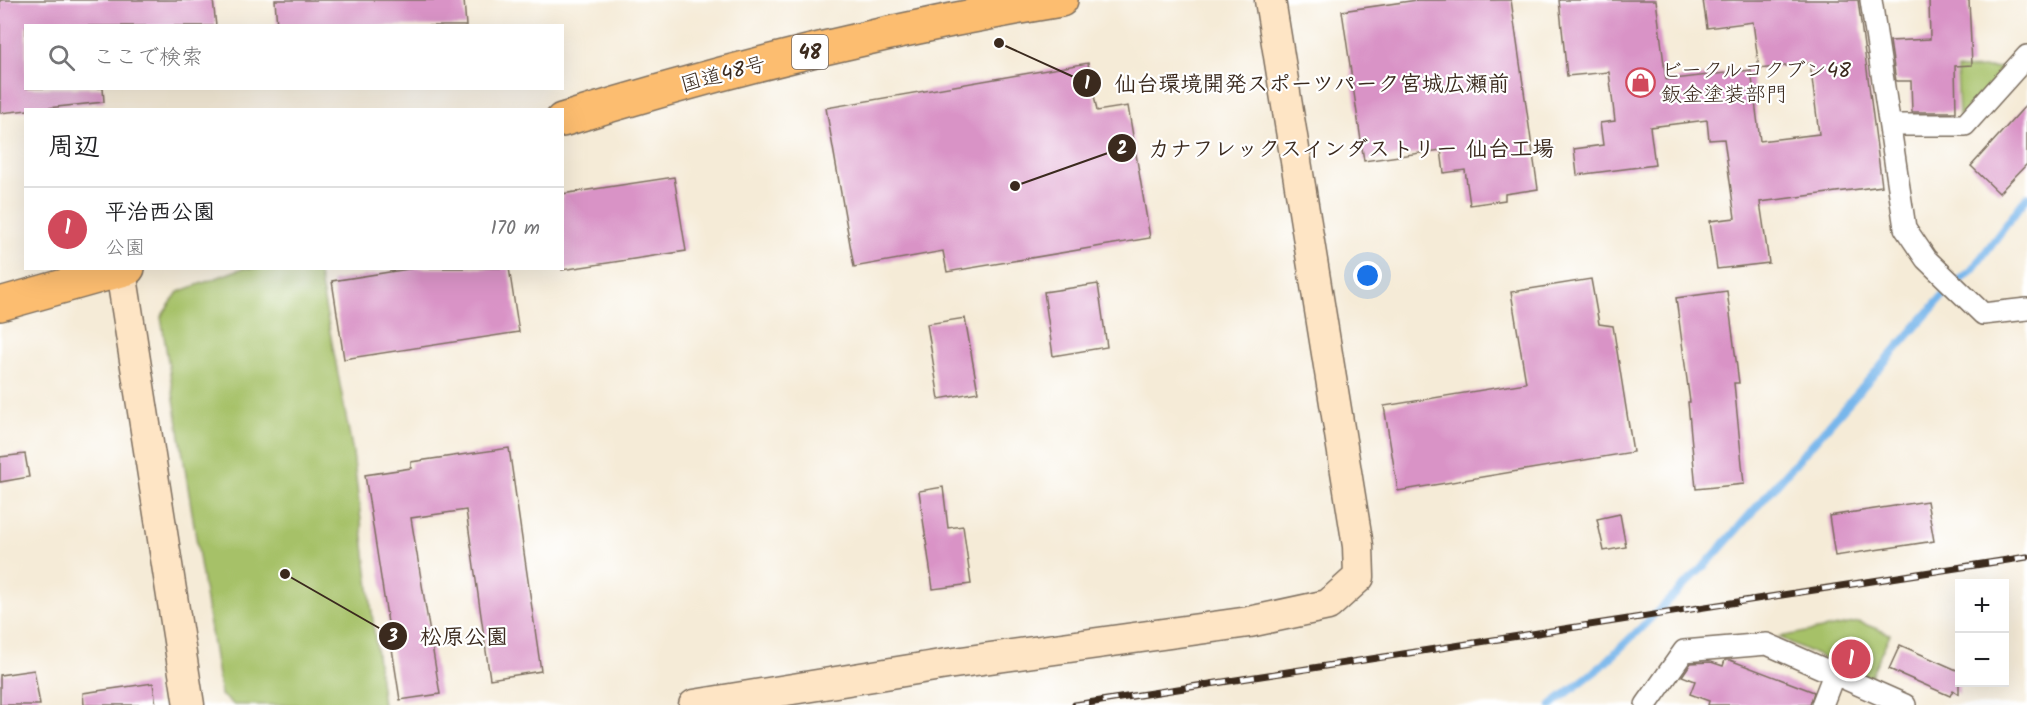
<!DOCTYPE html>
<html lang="ja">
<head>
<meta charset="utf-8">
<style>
  :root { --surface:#fff; --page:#f2f2f2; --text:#202124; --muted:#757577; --line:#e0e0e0; --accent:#d1495b }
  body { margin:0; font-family:Kalam,"Klee One",sans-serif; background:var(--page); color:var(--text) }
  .controls { position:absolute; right:18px; bottom:18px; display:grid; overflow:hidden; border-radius:0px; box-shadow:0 6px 24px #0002 }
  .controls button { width:54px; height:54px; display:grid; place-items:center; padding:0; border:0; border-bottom:2px solid var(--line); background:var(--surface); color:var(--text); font:30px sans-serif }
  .you { position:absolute; left:1368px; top:276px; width:21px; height:21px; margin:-15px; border:4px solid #fff; border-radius:50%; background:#1a73e8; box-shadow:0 0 0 9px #1a73e833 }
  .badge { display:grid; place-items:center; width:39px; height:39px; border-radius:50%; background:var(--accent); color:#fff; font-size:20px; font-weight:700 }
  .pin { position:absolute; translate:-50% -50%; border:3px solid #fff; box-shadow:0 2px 6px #0006 }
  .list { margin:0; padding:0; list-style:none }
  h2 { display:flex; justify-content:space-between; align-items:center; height:78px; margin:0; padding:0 24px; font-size:26px }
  h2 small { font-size:20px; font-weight:400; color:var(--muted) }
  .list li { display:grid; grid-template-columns:39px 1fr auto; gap:18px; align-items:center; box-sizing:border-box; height:84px; padding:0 24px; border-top:2px solid var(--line) }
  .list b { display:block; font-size:22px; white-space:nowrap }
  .list p { margin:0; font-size:20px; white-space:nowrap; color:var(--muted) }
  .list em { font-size:20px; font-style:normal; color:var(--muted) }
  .icon { flex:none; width:33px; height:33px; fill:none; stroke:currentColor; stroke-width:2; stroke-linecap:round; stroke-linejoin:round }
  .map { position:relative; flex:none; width:2027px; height:705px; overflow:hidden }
  .search { position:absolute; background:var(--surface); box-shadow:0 6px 24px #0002; left:24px; top:24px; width:540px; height:66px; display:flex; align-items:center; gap:15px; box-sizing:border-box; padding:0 21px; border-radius:0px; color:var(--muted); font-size:22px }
  .panel { position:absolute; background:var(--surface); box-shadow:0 6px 24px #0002; left:24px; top:108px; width:540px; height:162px; border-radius:0px }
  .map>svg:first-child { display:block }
</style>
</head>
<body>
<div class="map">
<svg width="2027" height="705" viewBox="0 0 2027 705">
  <rect width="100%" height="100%" fill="#fff"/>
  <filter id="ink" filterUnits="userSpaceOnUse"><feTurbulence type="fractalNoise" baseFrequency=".0167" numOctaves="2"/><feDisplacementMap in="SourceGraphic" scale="12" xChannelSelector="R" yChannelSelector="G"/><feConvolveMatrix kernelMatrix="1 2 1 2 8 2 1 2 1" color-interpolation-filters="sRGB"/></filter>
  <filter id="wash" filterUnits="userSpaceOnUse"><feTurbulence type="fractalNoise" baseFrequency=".008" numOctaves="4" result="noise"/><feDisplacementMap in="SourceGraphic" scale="24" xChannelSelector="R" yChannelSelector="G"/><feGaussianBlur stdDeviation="1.35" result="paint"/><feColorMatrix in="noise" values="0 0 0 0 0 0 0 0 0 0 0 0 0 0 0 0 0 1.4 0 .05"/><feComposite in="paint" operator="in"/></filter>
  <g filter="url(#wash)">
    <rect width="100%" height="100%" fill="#f5ebd7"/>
    <g fill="#a6c168" stroke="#707643" stroke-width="1.5">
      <polygon points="2012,67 1959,117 1957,69"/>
      <polygon points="243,268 318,269 353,453 383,705 234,705 221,695 161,317 178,292"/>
      <polygon points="1859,622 1890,634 1869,680 1779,637"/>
    </g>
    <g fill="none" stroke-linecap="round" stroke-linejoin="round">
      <polyline stroke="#77b6eb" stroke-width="8" points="1551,705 1602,666 1709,561 1949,289 1972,270 2027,197"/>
    </g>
    <g id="blocks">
      <g fill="#d993c6">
        <polygon points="0,0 213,0 216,26 26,26 26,88 103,88 104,102 0,113"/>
        <polygon points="275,0 464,0 466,26 277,26"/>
        <polygon points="1417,0 1511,0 1538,189 1505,194 1505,200 1470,205 1465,170 1444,173 1441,150 1364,161 1342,11"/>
        <polygon points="1559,0 1656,0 1666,80 1751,70 1760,141 1819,134 1810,63 1759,69 1753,22 1707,28 1703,0 1858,0 1882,186 1760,202 1769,263 1717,269 1710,221 1735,218 1724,139 1709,140 1707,120 1650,127 1655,165 1577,175 1574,149 1603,145 1600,123 1615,121 1609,72 1567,76"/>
        <polygon points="1929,0 1969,0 1972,65 1955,66 1956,112 1912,112 1911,81 1896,81 1890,41 1930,39"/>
        <polygon points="1088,63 1097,111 1128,106 1150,238 947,272 943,251 854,267 826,108"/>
        <polygon points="2027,104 2027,164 1999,193 1971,166"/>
        <polygon points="674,177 686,251 562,270 562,194"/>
        <polygon points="415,268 509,268 519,332 344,359 332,281"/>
        <polygon points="1591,279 1599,324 1613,326 1633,452 1398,491 1384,406 1526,383 1511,292"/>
        <polygon points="1098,284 1107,347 1053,356 1044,292"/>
        <polygon points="1727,291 1739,383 1734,383 1744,484 1696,489 1688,402 1690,402 1676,298"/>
        <polygon points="965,318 978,392 939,399 927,324"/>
        <polygon points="509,448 541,671 490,679 466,510 411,518 440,694 400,700 365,475 411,468 411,462"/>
        <polygon points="25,454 29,477 0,482 0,457"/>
        <polygon points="943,487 948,528 963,526 971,584 933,589 919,491"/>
        <polygon points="1927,501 1934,541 1835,556 1829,516"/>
        <polygon points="1620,514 1626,547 1604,551 1597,519"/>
        <polygon points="1900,645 1959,671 1959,694 1953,690 1950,696 1889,669"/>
        <polygon points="1725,660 1730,660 1814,692 1810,705 1708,705 1709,701 1690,694 1695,681 1682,676 1691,663 1711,662 1723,666"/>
        <polygon points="34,670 40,705 0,705 0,675"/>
        <polygon points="153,683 156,705 84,705 83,693"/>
      </g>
    </g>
  </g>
  <g filter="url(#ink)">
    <use href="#blocks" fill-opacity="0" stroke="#7c6e5f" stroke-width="1.5"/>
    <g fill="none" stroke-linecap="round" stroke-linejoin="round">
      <defs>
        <g id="street">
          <polyline points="1871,0 1905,228 1926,259 1983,314 2027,309"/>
          <polyline points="1890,125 1965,125 2027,56"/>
          <polyline points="1646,705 1684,651 1767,644 1905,705"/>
          <polyline points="1822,705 1834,674"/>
        </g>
        <g id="secondary">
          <polyline points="121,271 189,705"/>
          <polyline points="694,705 947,664 1249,622 1328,605 1359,577 1358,546 1270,0"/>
        </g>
        <g id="highway">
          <path d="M562 120C726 69 892 28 1061 0"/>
          <polyline points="0,304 128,268"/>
        </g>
      </defs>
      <use href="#street" stroke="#7c6e5f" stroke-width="24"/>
      <use href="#secondary" stroke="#7c6e5f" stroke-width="33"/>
      <use href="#highway" stroke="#7c6e5f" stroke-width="36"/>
      <use href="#street" stroke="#fff" stroke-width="21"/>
      <use href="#secondary" stroke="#fee5c5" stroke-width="30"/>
      <use href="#highway" stroke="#fcbd6f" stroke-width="33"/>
      <defs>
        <polyline id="rail" points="1075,705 2027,557"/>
      </defs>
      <use href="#rail" stroke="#3b2a1e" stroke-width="7"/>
      <use href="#rail" stroke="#fff" stroke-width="4.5" stroke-dasharray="14" stroke-linecap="butt"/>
    </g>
  </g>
  <defs>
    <symbol id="shop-ring" viewBox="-11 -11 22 22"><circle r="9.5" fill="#fff" stroke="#d1495b" stroke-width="1.5"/><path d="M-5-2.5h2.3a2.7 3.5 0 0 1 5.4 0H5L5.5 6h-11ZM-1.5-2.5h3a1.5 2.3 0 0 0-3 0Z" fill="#d1495b"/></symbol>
  </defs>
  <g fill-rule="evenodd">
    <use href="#shop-ring" x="1624" y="66" width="33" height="33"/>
  </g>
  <g text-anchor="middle" stroke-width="4.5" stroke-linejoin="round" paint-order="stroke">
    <rect fill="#fff" stroke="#766a62" stroke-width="1.5" x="792" y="35" width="36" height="34" rx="4.5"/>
    <g font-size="20" font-weight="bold" fill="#3b2a1e">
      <text x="810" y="59">48</text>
    </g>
    <g font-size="21" fill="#3b2a1e" stroke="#fff" text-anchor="start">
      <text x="1661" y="77">ビークルコクブン48<tspan x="1661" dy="24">鈑金塗装部門</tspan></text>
    </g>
    <g font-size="21" fill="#3b2a1e" stroke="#fff">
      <text transform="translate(723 74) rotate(-15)" y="7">国道48号</text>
    </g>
  </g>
  <path fill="none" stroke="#3b2a1e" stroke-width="2" d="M999 43L1087 83M1015 186L1122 148M285 574L393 636"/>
  <g fill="#3b2a1e" stroke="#fff" stroke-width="2">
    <circle cx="999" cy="43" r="6"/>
    <circle cx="1015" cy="186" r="6"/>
    <circle cx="285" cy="574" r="6"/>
    <circle cx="1087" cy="83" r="15"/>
    <circle cx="1122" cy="148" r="15"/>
    <circle cx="393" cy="636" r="15"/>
  </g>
  <g font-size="18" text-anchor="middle" font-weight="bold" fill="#fff">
    <text x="1087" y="89">1</text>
    <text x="1122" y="154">2</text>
    <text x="393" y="642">3</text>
  </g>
  <g font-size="22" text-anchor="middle" font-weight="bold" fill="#3b2a1e" stroke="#fff" stroke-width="4.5" stroke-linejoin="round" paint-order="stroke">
    <text x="1312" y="91">仙台環境開発スポーツパーク宮城広瀬前</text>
    <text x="1351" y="156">カナフレックスインダストリー 仙台工場</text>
    <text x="464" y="644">松原公園</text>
  </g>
</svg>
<div class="controls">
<button>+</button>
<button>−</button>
</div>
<div class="you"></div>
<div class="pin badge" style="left:1851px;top:659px">1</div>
<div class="search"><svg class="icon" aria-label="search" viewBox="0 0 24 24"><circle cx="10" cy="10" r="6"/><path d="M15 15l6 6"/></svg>ここで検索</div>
<section class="panel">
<h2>周辺<small></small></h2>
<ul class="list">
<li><span class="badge">1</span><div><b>平治西公園</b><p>公園</p></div><em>170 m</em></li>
</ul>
</section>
</div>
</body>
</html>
